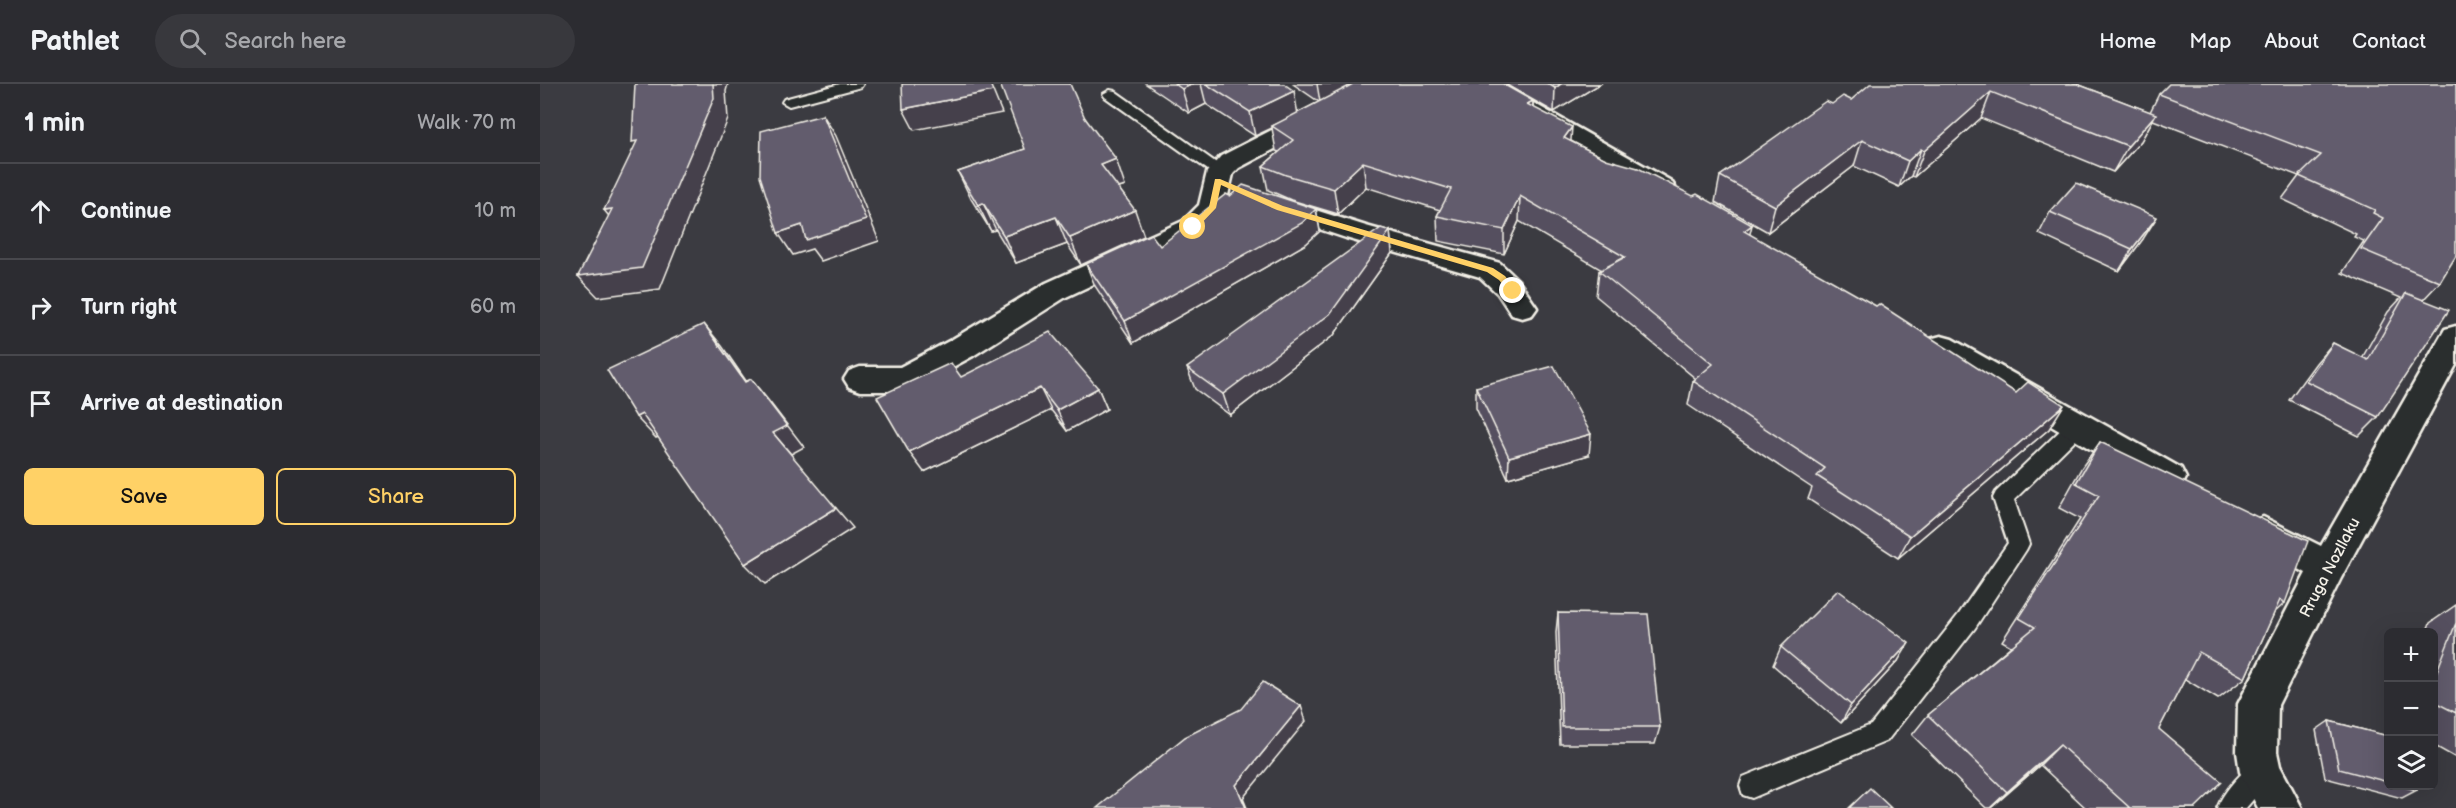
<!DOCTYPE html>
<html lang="en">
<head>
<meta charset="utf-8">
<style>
  :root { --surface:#2c2c31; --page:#38383d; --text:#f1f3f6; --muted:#a6a7ab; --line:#48484d; --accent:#ffd166 }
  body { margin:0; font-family:"Balsamiq Sans",sans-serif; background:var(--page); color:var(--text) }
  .controls { position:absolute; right:18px; bottom:18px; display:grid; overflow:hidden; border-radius:9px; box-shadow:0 6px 24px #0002 }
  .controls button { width:54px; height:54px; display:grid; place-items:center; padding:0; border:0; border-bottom:2px solid var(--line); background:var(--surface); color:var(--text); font:30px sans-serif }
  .stop { position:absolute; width:18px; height:18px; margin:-14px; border:4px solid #ffd166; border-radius:50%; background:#fff }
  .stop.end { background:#ffd166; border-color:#fff; box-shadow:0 2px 6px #0008 }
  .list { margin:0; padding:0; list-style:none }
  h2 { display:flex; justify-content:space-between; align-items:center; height:78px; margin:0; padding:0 24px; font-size:26px }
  h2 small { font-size:20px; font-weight:400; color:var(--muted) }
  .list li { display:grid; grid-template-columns:39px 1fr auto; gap:18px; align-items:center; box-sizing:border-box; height:96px; padding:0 24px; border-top:2px solid var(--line) }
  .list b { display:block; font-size:22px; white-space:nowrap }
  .list em { font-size:20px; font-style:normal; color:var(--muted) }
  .actions { display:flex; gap:12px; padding:18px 24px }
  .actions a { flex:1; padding:14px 0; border:2px solid var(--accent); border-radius:9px; text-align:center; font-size:21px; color:var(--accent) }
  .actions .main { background:var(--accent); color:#111 }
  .icon { flex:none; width:33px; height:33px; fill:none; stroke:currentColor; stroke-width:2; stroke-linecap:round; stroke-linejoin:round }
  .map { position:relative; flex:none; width:1916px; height:724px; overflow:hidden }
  header { display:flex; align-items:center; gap:36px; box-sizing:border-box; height:84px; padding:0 30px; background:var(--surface); border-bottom:2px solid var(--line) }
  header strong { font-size:28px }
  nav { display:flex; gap:33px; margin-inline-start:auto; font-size:21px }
  .search { width:420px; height:54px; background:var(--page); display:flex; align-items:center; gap:15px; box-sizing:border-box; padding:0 21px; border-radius:33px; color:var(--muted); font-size:22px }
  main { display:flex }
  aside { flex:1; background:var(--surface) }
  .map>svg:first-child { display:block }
</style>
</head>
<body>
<header>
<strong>Pathlet</strong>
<div class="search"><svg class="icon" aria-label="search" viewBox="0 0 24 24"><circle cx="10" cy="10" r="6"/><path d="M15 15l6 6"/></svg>Search here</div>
<nav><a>Home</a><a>Map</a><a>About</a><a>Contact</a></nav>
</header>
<main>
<aside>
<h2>1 min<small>Walk · 70 m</small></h2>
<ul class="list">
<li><svg class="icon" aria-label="ahead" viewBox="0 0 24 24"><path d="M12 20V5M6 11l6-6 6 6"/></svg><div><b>Continue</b></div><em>10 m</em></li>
<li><svg class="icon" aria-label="right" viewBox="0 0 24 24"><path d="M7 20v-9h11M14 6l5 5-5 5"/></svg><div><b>Turn right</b></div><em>60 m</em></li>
<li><svg class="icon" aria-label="arrive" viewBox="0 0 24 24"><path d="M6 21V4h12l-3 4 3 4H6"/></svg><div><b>Arrive at destination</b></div></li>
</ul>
<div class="actions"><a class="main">Save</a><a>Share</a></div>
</aside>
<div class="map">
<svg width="1916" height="724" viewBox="0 0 1916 724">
  <rect width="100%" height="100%" fill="#3b3b41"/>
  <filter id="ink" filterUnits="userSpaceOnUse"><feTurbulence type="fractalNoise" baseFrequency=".0167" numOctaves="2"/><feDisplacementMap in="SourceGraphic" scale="12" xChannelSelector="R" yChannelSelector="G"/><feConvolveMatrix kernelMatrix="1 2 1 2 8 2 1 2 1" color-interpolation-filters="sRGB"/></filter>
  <g filter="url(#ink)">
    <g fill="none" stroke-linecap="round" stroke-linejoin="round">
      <defs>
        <g id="service">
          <polygon points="300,0 323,0 321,3 249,22 242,18 244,15"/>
          <polygon points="570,6 575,7 685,85 688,88 685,91 675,91 565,13 563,10"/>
          <polygon points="1537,335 1544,337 1547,342 1544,347 1474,416 1489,460 1486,466 1435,544 1347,657 1212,714 1203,711 1200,702 1203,693 1331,641 1419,530 1468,459 1453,414 1456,408 1530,337"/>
          <path d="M1721 676 1730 680 1733 688 1730 696 1706 724H1677C1684 707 1704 683 1721 676Z"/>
        </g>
        <g id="minor">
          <polygon points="821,0 851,0 847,5 699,84 693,90 685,124 663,149 526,213 433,272 376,303 365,307 320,307 309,303 304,295 309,287 320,283 360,283 411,256 506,199 643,137 659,121 667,88 681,72"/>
          <polygon points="931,0 960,0 1131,97 1135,103 1131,109 1122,111 1113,109 935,5"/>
          <polygon points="734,113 826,142 960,179 978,196 997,224 992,231 982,234 972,231 958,210 940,193 806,154 725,127 721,121 725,115"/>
          <polygon points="1916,242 1916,281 1801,494 1738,621 1737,668 1740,682 1762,724 1718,724 1700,688 1697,668 1698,620 1766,489 1711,458 1705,448 1711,438 1723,433 1781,462 1905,245"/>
          <polygon points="1401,252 1412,255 1641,384 1646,394 1641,404 1629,407 1617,404 1390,271 1386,263 1390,255"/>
        </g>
      </defs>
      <use href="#service" stroke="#f4f1e8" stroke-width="4"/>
      <use href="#minor" stroke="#f4f1e8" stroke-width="5"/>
      <use href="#service" fill="#2a2d2e" fill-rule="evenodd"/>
      <use href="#minor" fill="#2a2d2e" fill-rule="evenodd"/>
    </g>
    <g fill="#544f5e" stroke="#f4f1e8" stroke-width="1.5">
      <polygon points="606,0 744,0 757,29 779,18 753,0 963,0 993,17 993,23 1031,57 1210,151 1509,345 1358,474 1268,415 1272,404 1148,321 1153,297 1156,295 1056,212 1059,187 1062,186 979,137 964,170 898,157 897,132 900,126 826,103 798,130 751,116 728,106 723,82 739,68 736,67 732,44 715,52 666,20 649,29"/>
      <polygon points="965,0 1060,0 1014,28"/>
      <polygon points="1537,0 1610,28 1619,10 1916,0 1900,198 1883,216 1838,333 1819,352 1749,316 1776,279 1793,259 1822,274 1848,228 1861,214 1802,189 1824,157 1814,153 1816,150 1742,115 1759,92 1613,36 1601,57 1573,88 1441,34 1374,93 1371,92 1359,103 1314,82 1228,148 1175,118 1180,92 1292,20 1311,16"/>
      <polygon points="545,34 585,102 579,104 604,152 541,181 527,160 476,179 456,146 451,147 431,115 418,88 485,65"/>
      <polygon points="690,112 776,125 780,147 766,160 593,259 555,202 546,180 620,162"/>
      <polygon points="1510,128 1603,155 1579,187 1499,150"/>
      <polygon points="850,147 852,169 794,251 690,331 655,305 647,284"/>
      <polygon points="421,293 558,304 567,325 527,347 511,326 384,388"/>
      <polygon points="936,303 1049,371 968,394 936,324"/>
      <polygon points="1560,358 1745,519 1734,529 1705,594 1678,615 1645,595 1619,645 1655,724 1546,724 1500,681 1451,724 1446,724 1372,651 1388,631 1471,562 1462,557 1540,435 1519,424 1542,383"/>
      <polygon points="1916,521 1916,674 1893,661 1893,549 1886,549 1890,539"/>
      <polygon points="1018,529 1120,643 1115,660 1020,660 1016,548"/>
      <polygon points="1241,563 1358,577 1301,639 1233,581"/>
      <polygon points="1789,637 1848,652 1848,702 1876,702 1877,706 1862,714 1785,694 1776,646"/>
    </g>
    <g fill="#45404c" stroke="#f4f1e8" stroke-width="1.5">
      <polygon points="173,0 188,0 186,7 188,35 120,205 58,213 38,192"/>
      <polygon points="653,0 661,0 666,20 649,29 642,5"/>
      <polygon points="777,0 816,0 780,18"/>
      <polygon points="1021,0 1060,0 1014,28 1015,4"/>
      <polygon points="453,7 462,29 374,46 363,25"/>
      <polygon points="754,7 758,31 732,42 732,44 715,52 710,28"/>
      <polygon points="1451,8 1441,34 1374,93 1384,67"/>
      <polygon points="993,17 992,41 987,20"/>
      <polygon points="1616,30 1601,57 1573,88 1588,62"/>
      <polygon points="283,31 296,52 339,157 281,177 272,165 253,171 238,149 262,141"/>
      <polygon points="1032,43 1030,68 1024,54"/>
      <polygon points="1322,56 1314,82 1228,148 1235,122"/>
      <polygon points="1381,65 1371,92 1359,103 1368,77"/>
      <polygon points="576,75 585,102 570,107 561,81"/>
      <polygon points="823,78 826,103 798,130 794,105"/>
      <polygon points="980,112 979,137 964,170 964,146"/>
      <polygon points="443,119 456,146 451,147 438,121"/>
      <polygon points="72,125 82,148 64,126"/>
      <polygon points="776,125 780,147 766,160 593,259 585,237"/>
      <polygon points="595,126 604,152 541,181 530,154"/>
      <polygon points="516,133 527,160 476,179 464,152"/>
      <polygon points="1617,133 1603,155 1579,187 1592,165"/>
      <polygon points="1212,141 1206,166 1204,147"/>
      <polygon points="850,147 852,169 794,251 690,331 683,310"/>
      <polygon points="164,240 182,262 222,320 205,298"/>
      <polygon points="211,295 228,316 264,363 251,370 233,349"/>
      <polygon points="500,304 511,326 384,388 369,368"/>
      <polygon points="558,304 567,325 527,347 517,326"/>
      <polygon points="1524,321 1509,345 1358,474 1370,452"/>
      <polygon points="102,330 123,351 116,354 96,333"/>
      <polygon points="1051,350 1049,371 968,394 969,373"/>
      <polygon points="296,424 313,444 225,500 205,480"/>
      <polygon points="1369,559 1358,577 1301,639 1311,621"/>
      <polygon points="761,622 766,637 703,714 707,724 706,724 696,701"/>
      <polygon points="1520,661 1500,681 1450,724 1467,708"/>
    </g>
    <g fill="#625c6d" stroke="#f4f1e8" stroke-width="1.5">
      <polygon points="95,0 173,0 174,14 102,184 38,192 72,125 64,126 97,57 92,58"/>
      <polygon points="362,0 450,0 453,7 363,25"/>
      <polygon points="460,0 530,0 545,34 576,75 561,81 595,126 530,154 516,133 464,152 443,119 438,121 418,88 485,65"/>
      <polygon points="635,0 653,0 642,5"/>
      <polygon points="666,0 744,0 754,7 710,28"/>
      <polygon points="813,0 963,0 993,17 987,20 1032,43 1024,54 1066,75 1098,84 1153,112 1157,110 1212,141 1204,147 1336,222 1339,220 1476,309 1488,298 1524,321 1370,452 1277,392 1285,384 1153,297 1173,280 1059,187 1085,173 980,112 964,146 897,132 911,105 823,78 794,105 746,91 723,82 753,56 732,42"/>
      <polygon points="1008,0 1021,0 1015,4"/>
      <polygon points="1330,0 1537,0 1616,30 1588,62 1451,8 1384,67 1381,65 1368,77 1322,56 1235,122 1180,92 1286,17 1292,20 1303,12 1311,16"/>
      <polygon points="1629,0 1916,0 1916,172 1900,198 1821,165 1843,134 1833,129 1835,126 1759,92 1781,71 1619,10"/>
      <polygon points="283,31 326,136 266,156 262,141 238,149 220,92 221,47"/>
      <polygon points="1536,99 1617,133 1592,165 1510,128"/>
      <polygon points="703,101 776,125 762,139 585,237 546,180 611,150 620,162 686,110 690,112"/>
      <polygon points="841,144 850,147 790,230 683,310 647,284"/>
      <polygon points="1866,209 1909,226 1838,333 1766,297 1793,259 1828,276"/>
      <polygon points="164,240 205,298 211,295 247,342 233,349 296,424 205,480 102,330 96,333 67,286"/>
      <polygon points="510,248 558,304 517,326 500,304 369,368 337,313 411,279 421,293"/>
      <polygon points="1014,282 1051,350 969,373 936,303"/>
      <polygon points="1560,358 1768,457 1745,519 1740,516 1705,594 1659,568 1619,645 1682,698 1655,724 1590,724 1520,661 1467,708 1388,631 1495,543 1479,534 1559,411 1536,399"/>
      <polygon points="1298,506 1369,559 1311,621 1241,563"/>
      <polygon points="1018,529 1108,530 1120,643 1022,643"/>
      <polygon points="1916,539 1916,629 1893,617 1893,597"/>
      <polygon points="723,598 761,622 696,701 706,724 557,724 645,653 701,625"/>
      <polygon points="1789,637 1848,652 1848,698 1799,685"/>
      <polygon points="1860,702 1876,702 1877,706"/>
      <polygon points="1330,704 1351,724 1309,724"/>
    </g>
  </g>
  <polygon fill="#ffd166" points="675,95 680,95 743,122 953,184 965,192 977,207 970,209 959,196 947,188 737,126 681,101 676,124 656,145 650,145 650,141 669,123"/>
  <g text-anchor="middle" stroke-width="6" stroke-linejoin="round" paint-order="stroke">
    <g font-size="16" fill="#f4f1e8" stroke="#2a2d2e">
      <text transform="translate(1789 483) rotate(-62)" y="6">Rruga Nozllaku</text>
    </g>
  </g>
</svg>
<div class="controls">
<button>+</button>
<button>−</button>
<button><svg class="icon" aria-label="layers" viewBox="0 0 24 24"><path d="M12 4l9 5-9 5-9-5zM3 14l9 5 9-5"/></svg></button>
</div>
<div class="stop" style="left:653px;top:143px"></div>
<div class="stop end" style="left:973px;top:207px"></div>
</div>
</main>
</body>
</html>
